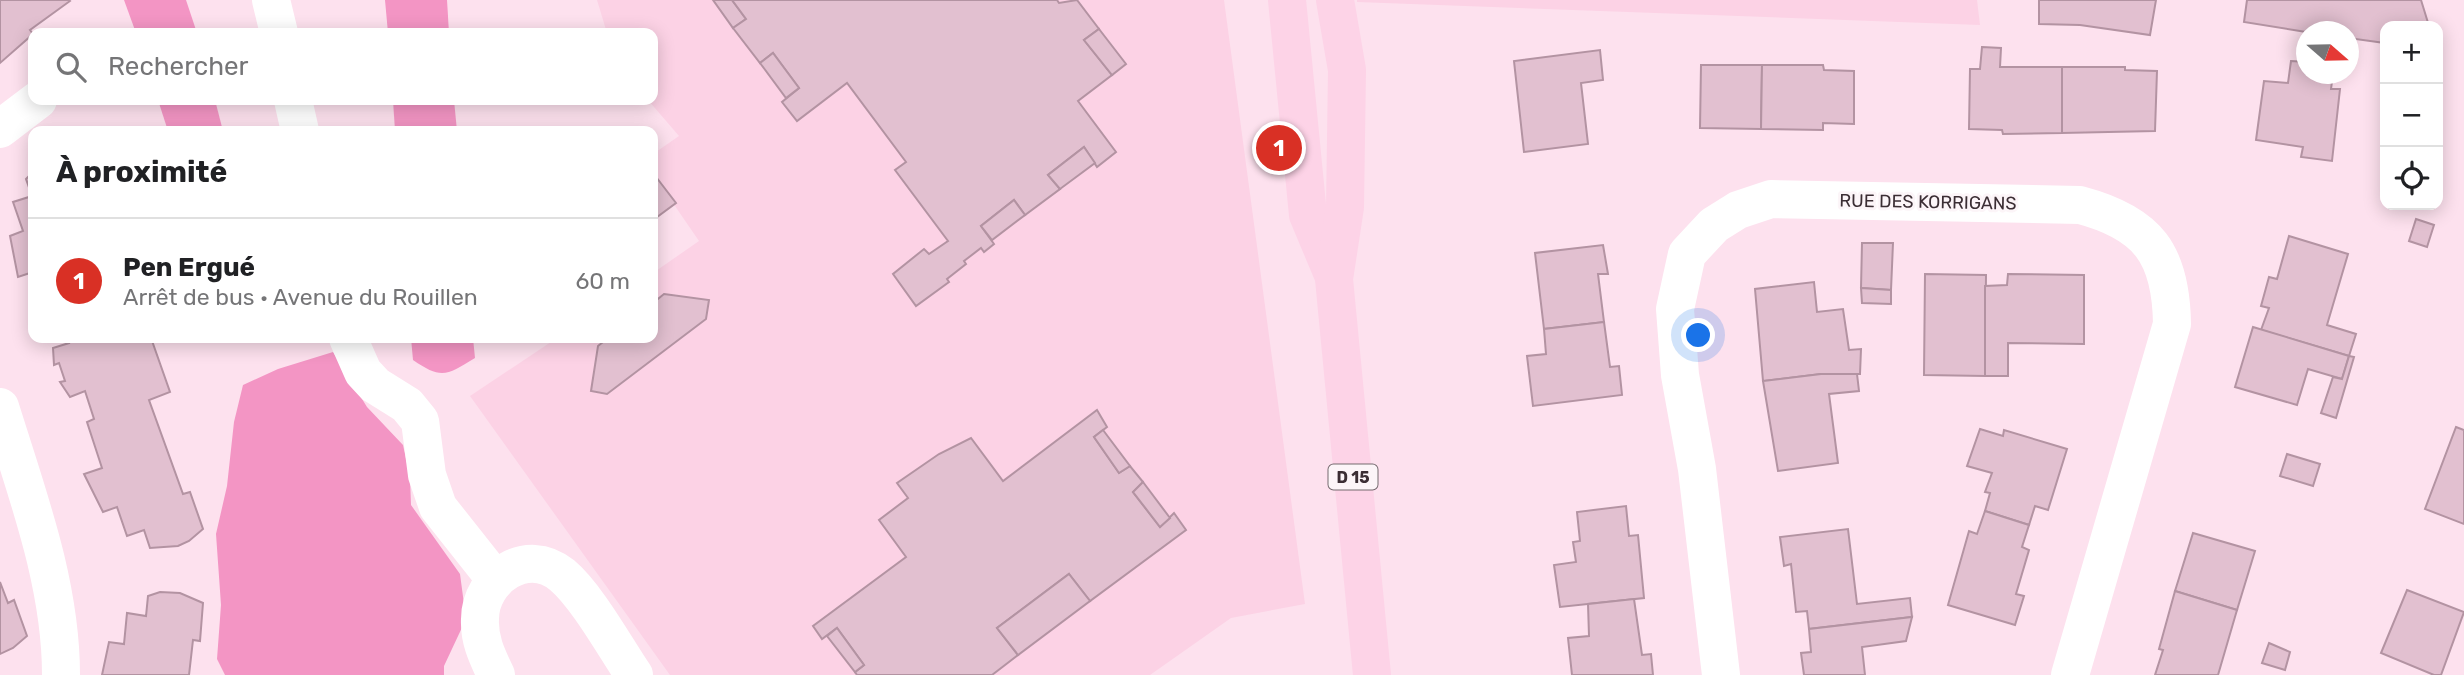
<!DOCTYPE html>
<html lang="fr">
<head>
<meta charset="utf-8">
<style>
  :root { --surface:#fff; --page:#f6f6f6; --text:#202124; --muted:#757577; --line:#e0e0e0; --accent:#d93025 }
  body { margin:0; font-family:Rubik,sans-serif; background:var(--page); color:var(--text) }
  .controls { position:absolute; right:21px; top:21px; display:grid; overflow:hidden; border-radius:14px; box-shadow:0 4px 18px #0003 }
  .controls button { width:63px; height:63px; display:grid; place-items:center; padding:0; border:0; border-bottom:2px solid var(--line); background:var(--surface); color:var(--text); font:35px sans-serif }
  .compass { position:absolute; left:2296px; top:21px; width:63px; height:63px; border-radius:50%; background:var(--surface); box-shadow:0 4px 18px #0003; rotate:110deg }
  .you { position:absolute; left:1699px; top:336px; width:24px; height:24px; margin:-18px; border:5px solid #fff; border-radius:50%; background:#1a73e8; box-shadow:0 0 0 10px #1a73e833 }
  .badge { display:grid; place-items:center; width:46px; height:46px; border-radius:50%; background:var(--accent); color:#fff; font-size:23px; font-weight:700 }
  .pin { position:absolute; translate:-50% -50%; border:4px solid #fff; box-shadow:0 2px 7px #0006 }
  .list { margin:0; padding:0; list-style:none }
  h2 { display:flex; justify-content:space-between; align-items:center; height:91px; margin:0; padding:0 28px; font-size:30px }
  h2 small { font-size:23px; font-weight:400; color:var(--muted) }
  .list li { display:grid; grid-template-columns:46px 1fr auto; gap:21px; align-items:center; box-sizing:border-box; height:126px; padding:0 28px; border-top:2px solid var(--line) }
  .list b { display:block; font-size:26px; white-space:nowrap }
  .list p { margin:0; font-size:23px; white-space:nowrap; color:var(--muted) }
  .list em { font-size:23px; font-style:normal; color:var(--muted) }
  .icon { flex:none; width:38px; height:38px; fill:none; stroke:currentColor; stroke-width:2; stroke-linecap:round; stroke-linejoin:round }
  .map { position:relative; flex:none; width:2464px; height:675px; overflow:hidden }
  .search { position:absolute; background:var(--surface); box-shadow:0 4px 18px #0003; left:28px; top:28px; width:630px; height:77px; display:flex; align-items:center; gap:18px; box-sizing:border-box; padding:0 24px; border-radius:14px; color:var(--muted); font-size:26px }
  .panel { position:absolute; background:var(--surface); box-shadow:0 4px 18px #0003; left:28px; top:126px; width:630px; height:217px; border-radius:14px }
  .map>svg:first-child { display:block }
</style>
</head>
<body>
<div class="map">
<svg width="2464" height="675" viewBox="0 0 2464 675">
  <rect width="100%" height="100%" fill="#fde1ee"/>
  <g fill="#fcd2e5">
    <polygon points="597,0 1224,0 1305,604 1231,618 1150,675 670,675 470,396 557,338 653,338 653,273 699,241 653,174 653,154 679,136 648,100 653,100 653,33 607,33"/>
    <polygon points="1357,0 1977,0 1980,25 1357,2"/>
  </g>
  <g fill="#f395c4">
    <polygon points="124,0 186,0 197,33 136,33"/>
    <polygon points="385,0 447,0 449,33 388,33"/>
    <polygon points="158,100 215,100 223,131 168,131"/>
    <polygon points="393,100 454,100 457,131 395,131"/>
    <path d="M411 338H473L475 358C447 375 442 380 413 360Z"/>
    <polygon points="333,352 367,407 403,445 410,477 411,505 460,574 466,619 444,666 444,675 225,675 217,659 221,605 216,534 227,486 234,422 243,385 278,369"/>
  </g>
  <g fill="#e2c0d0" stroke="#b393a2" stroke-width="2">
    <polygon points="0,0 69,0 70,1 30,30 33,34 0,63"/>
    <polygon points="713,0 732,0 746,19 733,28"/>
    <polygon points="732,0 1057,0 1059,3 1077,0 1099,29 1084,40 1112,75 1078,101 1116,152 1097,167 1084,147 1048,175 1060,189 1025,215 1014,200 981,226 994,244 984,252 981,248 964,261 966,264 947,279 949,282 916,306 893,274 924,249 929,254 948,241 895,170 906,162 847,83 797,121 782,102 799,88 773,53 760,63 733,28 746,19"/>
    <polygon points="2039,0 2156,0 2150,35 2080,25 2039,24"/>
    <polygon points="2247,0 2421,0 2429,26 2385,26 2385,43 2348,38 2348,32 2306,32 2244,22"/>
    <polygon points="1099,29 1126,64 1112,75 1084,40"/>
    <polygon points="1982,47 2001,48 2000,67 2062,67 2062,133 2003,134 2002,130 1969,129 1970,69 1980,69"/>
    <polygon points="1600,50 1603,80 1581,83 1588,144 1524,152 1514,61"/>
    <polygon points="773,53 799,88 786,98 760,63"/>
    <polygon points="2291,61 2306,62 2306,74 2333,74 2331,89 2340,89 2332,161 2301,157 2303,147 2256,140 2264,81 2288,83"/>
    <polygon points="1701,65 1762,65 1761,129 1700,128"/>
    <polygon points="1762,65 1823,65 1824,70 1854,71 1854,124 1823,123 1823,130 1761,129"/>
    <polygon points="2062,67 2125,67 2125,70 2157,71 2155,131 2062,133"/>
    <polygon points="1084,147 1095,163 1060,189 1048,175"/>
    <polygon points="33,172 33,272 18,277 10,236 23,231 13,202 32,196 26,179"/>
    <polygon points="653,173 676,203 653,220"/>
    <polygon points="1014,200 1025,215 992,240 981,226"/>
    <polygon points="2416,219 2434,225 2427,247 2409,241"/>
    <polygon points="2289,236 2348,254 2327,325 2356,334 2349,356 2261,330 2269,308 2261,306 2269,277 2277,279"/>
    <polygon points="1862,243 1893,243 1891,290 1861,288"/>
    <polygon points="1603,245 1608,274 1598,274 1604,322 1544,329 1535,253"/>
    <polygon points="1925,274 1986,275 1985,376 1924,375"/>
    <polygon points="2008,274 2084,275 2084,344 2008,343 2008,376 1985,376 1985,286 2007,285"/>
    <polygon points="1814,282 1817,312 1843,309 1849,350 1861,349 1860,374 1821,374 1763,381 1755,289"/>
    <polygon points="1861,288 1891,290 1891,304 1862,303"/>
    <polygon points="664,294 709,300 706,319 607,394 591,391 598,346 608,338 653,338 653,303"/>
    <polygon points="1604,322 1610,367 1619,366 1622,395 1533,406 1527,356 1546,354 1544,329"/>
    <polygon points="2253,327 2349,356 2342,379 2308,369 2297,405 2235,387"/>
    <polygon points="67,338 151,338 170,392 149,400 183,494 190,492 203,529 189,541 178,546 150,548 144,530 127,536 117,507 103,512 84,474 102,468 87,422 94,419 85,391 70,397 60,382 65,381 59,363 54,365 53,348 69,343"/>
    <polygon points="2349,356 2354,357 2336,418 2321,413 2333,377 2342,379"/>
    <polygon points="1821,374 1857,374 1859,391 1829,394 1838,463 1778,471 1763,381"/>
    <polygon points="1097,410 1107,427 1094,437 1119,473 1130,466 1143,482 1133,492 1160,527 1174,513 1186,530 1090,601 1069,574 997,628 1018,655 992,675 857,675 855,672 864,665 837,628 822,639 813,626 906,557 879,520 908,498 897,483 939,454 971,438 1003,481"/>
    <polygon points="2456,427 2464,430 2464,524 2425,509"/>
    <polygon points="1980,429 2003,436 2004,430 2067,449 2048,510 2035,506 2029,525 1985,511 1990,493 1985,492 1992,473 1967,466"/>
    <polygon points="1103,430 1130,466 1119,473 1094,437"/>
    <polygon points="2287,454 2320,464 2313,486 2280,476"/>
    <polygon points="1143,482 1170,518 1160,527 1133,492"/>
    <polygon points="1626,506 1629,536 1638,535 1644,598 1560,607 1554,565 1576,562 1573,542 1580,541 1577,512"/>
    <polygon points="1985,511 2029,525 2022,547 2029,550 2016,594 2024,596 2015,625 1948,605 1969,531 1977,534"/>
    <polygon points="1848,529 1857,604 1910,598 1912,617 1809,629 1807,611 1796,612 1791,564 1784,566 1780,537"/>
    <polygon points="2193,533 2255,551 2237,610 2175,591"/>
    <polygon points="1069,574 1090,601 1018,655 997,628"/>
    <polygon points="0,582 8,603 14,600 27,636 13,648 0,654"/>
    <polygon points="2407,590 2464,612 2441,675 2434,675 2381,653"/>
    <polygon points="2175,591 2237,610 2218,675 2155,675 2163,650 2159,649"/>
    <polygon points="160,592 180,593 203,603 200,641 193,640 189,675 102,675 109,642 124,644 127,613 146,616 148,596"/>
    <polygon points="1634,599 1642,655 1651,654 1653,675 1572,675 1568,638 1589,636 1588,604"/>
    <polygon points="1912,617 1906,641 1862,647 1865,675 1804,675 1801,653 1811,652 1809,629"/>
    <polygon points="837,628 864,665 855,672 827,636"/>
    <polygon points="2269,643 2290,652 2285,670 2262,663"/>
  </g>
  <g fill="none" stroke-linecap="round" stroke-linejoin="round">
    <g stroke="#fff" stroke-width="38">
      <polyline points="271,0 279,33"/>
      <polyline points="293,100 300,131"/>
      <polyline points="0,129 38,100"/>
      <polyline points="348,338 363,372 375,385 407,405 420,421 427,475 438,507 495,579"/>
      <path d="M0 407C27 494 61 583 61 675"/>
      <path d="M496 675C487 656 479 640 480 619 480 578 527 546 562 575 587 596 615 647 634 675"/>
      <path d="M1721 675 1697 469 1680 375 1675 309 1687 254 1714 225 1738 210 1771 199 2080 205C2148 223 2171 254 2172 324L2070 675"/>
    </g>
    <g stroke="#fdd3e7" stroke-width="38">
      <polyline points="1287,0 1308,215 1334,277"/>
      <polyline points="1335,0 1347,70 1345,207 1334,279 1372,675"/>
    </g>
  </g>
  <g text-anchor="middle" stroke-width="6" stroke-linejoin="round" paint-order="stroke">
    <rect fill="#fcf5f8" stroke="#756a6f" stroke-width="2" x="1328.5" y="464.5" width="49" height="25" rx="5"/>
    <g font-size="16" font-weight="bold" fill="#3b2e34">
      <text x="1353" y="483">D 15</text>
    </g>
    <g font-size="18" fill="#3b2e34" stroke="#fcf5f8">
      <text transform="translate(1928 202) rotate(1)" y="6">RUE DES KORRIGANS</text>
    </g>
  </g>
</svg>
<div class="controls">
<button>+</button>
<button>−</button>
<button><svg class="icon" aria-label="locate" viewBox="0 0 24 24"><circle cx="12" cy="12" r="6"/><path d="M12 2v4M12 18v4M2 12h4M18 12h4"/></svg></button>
</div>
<svg class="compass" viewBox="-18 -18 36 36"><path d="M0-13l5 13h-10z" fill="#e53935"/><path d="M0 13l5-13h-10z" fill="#757577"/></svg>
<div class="you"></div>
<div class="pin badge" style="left:1279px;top:148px">1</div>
<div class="search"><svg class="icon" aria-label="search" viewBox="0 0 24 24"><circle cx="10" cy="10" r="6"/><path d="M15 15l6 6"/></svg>Rechercher</div>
<section class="panel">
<h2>À proximité<small></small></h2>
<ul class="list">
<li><span class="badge">1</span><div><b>Pen Ergué</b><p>Arrêt de bus · Avenue du Rouillen</p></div><em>60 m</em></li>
</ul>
</section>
</div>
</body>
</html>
